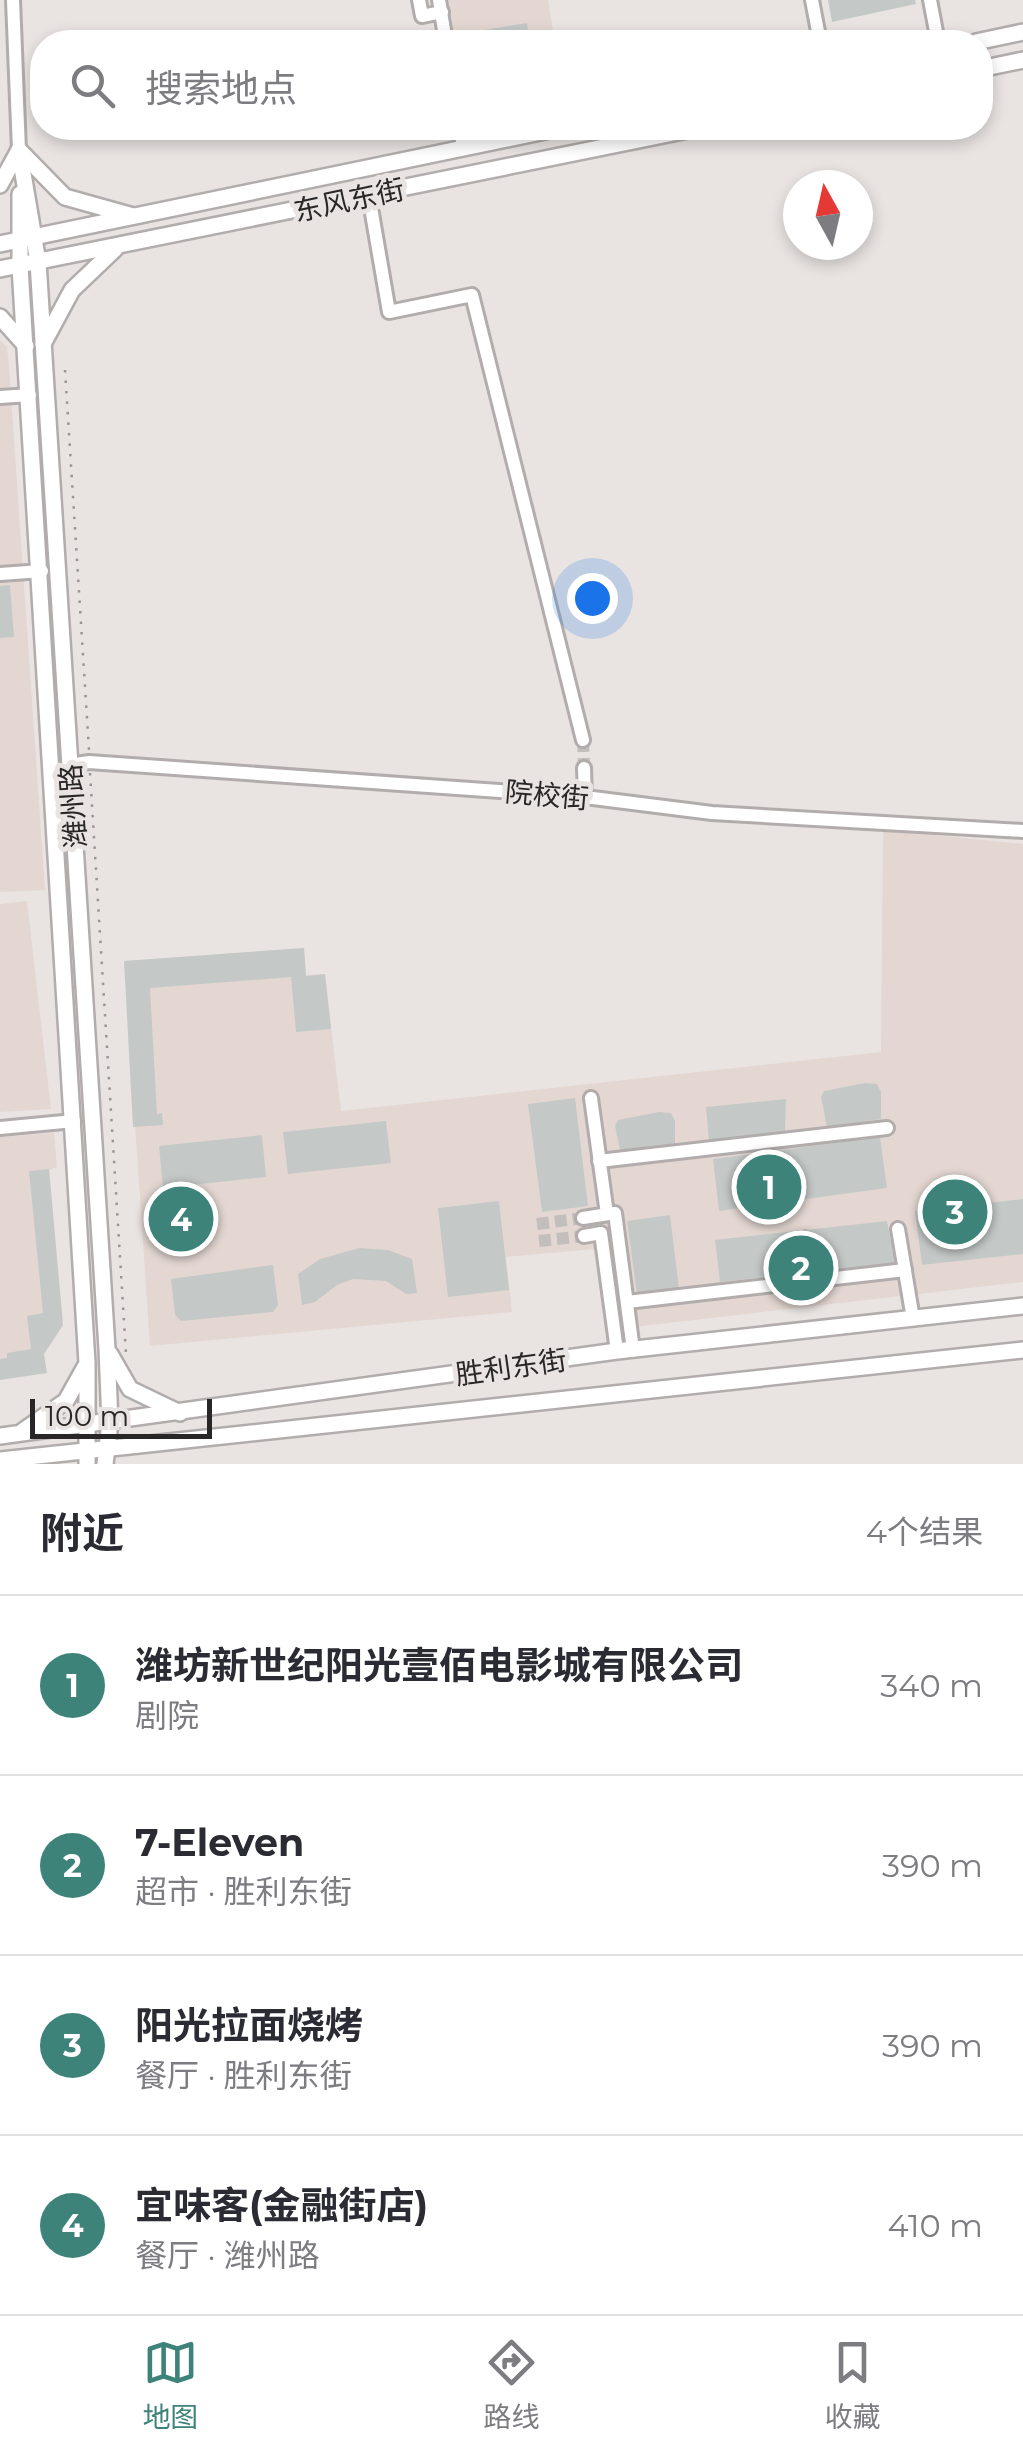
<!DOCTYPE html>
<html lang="zh">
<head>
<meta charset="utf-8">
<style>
  :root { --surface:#fff; --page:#f2f2f3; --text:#2b2b33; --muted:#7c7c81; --line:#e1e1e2; --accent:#3e837a }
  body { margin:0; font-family:Montserrat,"Noto Sans SC",sans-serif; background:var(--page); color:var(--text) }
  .compass { position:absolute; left:783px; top:170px; width:90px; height:90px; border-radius:50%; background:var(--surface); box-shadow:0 5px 15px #0003; rotate:352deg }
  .scale { position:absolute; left:30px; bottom:25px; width:182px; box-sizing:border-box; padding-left:10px; border:5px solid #282626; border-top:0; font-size:28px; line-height:35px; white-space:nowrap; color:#282626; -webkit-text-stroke:8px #e9e4e2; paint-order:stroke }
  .you { position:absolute; left:592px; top:598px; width:35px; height:35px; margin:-25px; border:8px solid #fff; border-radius:50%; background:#1a73e8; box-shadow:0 0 0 15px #1a73e833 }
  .badge { display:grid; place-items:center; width:65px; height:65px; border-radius:50%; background:var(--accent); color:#fff; font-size:32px; font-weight:700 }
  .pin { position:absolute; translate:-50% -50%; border:5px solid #fff; box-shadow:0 2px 10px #0006 }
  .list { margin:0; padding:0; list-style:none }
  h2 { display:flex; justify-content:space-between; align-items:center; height:130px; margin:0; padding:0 40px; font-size:42px }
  h2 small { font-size:32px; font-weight:400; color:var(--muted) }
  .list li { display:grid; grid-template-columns:65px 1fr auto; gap:30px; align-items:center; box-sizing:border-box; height:180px; padding:0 40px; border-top:2px solid var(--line) }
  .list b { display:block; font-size:38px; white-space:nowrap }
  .list p { margin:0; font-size:32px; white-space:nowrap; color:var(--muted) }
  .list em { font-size:32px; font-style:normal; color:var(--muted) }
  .icon { flex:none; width:55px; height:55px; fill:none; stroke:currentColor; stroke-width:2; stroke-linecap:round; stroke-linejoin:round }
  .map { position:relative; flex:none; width:1023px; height:1464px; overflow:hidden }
  .search { position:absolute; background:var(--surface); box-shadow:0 5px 15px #0003; left:30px; right:30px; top:30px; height:110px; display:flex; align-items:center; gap:25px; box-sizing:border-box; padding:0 35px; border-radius:40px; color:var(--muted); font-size:38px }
  .sheet { height:850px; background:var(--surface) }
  nav { display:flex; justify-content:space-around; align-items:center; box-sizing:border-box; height:140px; border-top:2px solid var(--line); background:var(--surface); font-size:28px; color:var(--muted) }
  nav a { display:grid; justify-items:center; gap:5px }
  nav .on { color:var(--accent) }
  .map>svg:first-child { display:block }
</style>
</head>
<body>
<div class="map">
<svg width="1023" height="1464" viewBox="0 0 1023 1464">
  <rect width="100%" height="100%" fill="#e9e4e2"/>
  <g fill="#e4d7d2">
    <polygon points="444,0 548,0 555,42 451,42"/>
    <polygon points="0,340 7,347 9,367 45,890 0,892"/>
    <polygon points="883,830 1023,844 1023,1282 607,1330 595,1249 506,1257 512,1312 150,1346 124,961 304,948 306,975 325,974 341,1111 881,1052"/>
    <polygon points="27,901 51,1109 0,1112 0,904"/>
    <polygon points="54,1133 57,1167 49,1170 63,1325 44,1354 0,1380 0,1137"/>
  </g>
  <g fill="#c4c9c8">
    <polygon points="828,0 915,0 916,4 832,22"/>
    <polygon points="527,23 529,35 553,31 555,42 480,42 478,31"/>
    <polygon points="10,585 14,637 0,638 0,586"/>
    <polygon points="304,948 306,976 325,974 331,1029 296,1032 291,977 150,988 157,1114 162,1113 163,1125 133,1127 124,961"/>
    <polygon points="865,1083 877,1084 881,1092 881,1119 827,1127 821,1097 824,1091"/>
    <polygon points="575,1098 588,1206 542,1212 528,1104"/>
    <polygon points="786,1099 785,1134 709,1142 706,1107"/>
    <polygon points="659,1112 671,1113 675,1121 675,1148 621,1155 615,1126 618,1120"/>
    <polygon points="386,1121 391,1163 288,1174 283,1132"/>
    <polygon points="262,1135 266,1177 163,1188 159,1146"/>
    <polygon points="880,1137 887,1188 719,1211 713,1159"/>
    <polygon points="49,1169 63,1325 44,1354 47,1373 0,1380 0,1359 7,1358 7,1353 31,1349 27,1316 43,1313 29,1171"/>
    <polygon points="1023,1199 1023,1254 922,1265 915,1211"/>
    <polygon points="499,1201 509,1290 448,1297 438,1208"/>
    <polygon points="670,1215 679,1289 637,1294 627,1221"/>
    <polygon points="887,1221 895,1263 720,1282 715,1240"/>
    <polygon points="359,1248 388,1250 412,1259 417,1293 406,1294 386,1281 353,1279 337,1285 315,1302 302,1305 298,1274 320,1259"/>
    <polygon points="273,1265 278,1305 273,1312 181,1321 175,1315 171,1279"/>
  </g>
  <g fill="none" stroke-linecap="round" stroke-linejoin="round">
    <g stroke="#c2bebc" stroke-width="12" stroke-dasharray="12 6" stroke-linecap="butt">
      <polyline points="583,740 584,768"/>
      <polyline points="537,1224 583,1218"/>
      <polyline points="801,1230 809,1281"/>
      <polyline points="539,1241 584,1236"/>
    </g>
    <defs>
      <g id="minor">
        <polyline points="13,0 19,150"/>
        <polyline points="419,0 422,16 442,12"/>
        <polyline points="439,0 446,42"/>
        <polyline points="812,0 820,42"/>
        <polyline points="930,0 938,42"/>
        <polyline points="460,128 463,147"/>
        <polyline points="369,196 389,312 472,295 583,740"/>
        <polyline points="0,397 30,395"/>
        <polyline points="0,574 42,571"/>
        <polyline points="70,765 89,762 585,797 712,813 1023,831"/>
        <polyline points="584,768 585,797"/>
        <polyline points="591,1098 607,1214"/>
        <polyline points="0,1128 74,1121"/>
        <polyline points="599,1161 887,1128"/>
        <polyline points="583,1218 615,1213 633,1350"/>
        <polyline points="898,1229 913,1319"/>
        <polyline points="584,1236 601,1233 617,1351"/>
        <polyline points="627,1302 905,1270"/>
      </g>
      <g id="major">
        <polyline points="976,42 1023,32"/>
        <polyline points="980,69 1023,60"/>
        <polyline points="19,150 38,262 107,1349 110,1423 105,1464"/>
        <polyline points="19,150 65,197 133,216"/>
        <polyline points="0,185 19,150"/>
        <polyline points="20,194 20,267 87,1363 87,1464"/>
        <polyline points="0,244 560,128"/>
        <polyline points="0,269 698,128"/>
        <polyline points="0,317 26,346"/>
        <polyline points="43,344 72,290 115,249"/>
        <polyline points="110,1354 130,1389 180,1413"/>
        <polyline points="23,1431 66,1401 85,1367"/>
        <polyline points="0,1436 617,1351 1023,1306"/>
        <polyline points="0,1460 1023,1350"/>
      </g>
    </defs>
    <use href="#minor" stroke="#b2adac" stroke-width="18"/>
    <use href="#major" stroke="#b2adac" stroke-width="20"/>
    <g stroke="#999594" stroke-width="2.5" stroke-dasharray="2.5 8" stroke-linecap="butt">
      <polyline points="65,370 89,750"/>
      <polyline points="90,773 126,1354"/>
    </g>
    <use href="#minor" stroke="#fff" stroke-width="12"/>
    <use href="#major" stroke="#fff" stroke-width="15"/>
  </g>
  <g text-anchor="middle" stroke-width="10" stroke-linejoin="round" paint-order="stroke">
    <g font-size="28" fill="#282626" stroke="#e9e4e2">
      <text transform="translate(349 200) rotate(-12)" y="10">东风东街</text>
      <text transform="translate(547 795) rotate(5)" y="10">院校街</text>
      <text transform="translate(73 806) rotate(-94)" y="10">潍州路</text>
      <text transform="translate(511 1367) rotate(-8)" y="10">胜利东街</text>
    </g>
  </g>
</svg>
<svg class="compass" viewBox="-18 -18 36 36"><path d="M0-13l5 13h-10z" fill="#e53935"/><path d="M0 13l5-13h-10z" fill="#7c7c81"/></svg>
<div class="scale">100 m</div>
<div class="you"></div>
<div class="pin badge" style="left:769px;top:1187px">1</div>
<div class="pin badge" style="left:801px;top:1268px">2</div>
<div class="pin badge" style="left:955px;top:1212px">3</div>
<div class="pin badge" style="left:181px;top:1219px">4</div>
<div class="search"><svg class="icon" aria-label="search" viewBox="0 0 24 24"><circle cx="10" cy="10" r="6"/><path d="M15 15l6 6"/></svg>搜索地点</div>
</div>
<section class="sheet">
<h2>附近<small>4个结果</small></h2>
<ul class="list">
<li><span class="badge">1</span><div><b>潍坊新世纪阳光壹佰电影城有限公司</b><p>剧院</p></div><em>340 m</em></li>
<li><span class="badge">2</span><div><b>7-Eleven</b><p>超市 · 胜利东街</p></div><em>390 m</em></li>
<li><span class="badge">3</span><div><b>阳光拉面烧烤</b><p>餐厅 · 胜利东街</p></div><em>390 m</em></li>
<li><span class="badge">4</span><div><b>宜味客(金融街店)</b><p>餐厅 · 潍州路</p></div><em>410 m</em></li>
</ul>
</section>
<nav>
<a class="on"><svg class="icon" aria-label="map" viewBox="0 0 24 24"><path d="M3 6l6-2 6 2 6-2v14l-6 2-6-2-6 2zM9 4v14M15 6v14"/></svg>地图</a>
<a><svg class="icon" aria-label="directions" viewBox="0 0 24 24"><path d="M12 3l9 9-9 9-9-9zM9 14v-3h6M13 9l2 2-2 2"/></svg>路线</a>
<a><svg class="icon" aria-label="saved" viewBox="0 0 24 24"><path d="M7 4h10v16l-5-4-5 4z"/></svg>收藏</a>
</nav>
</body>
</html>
